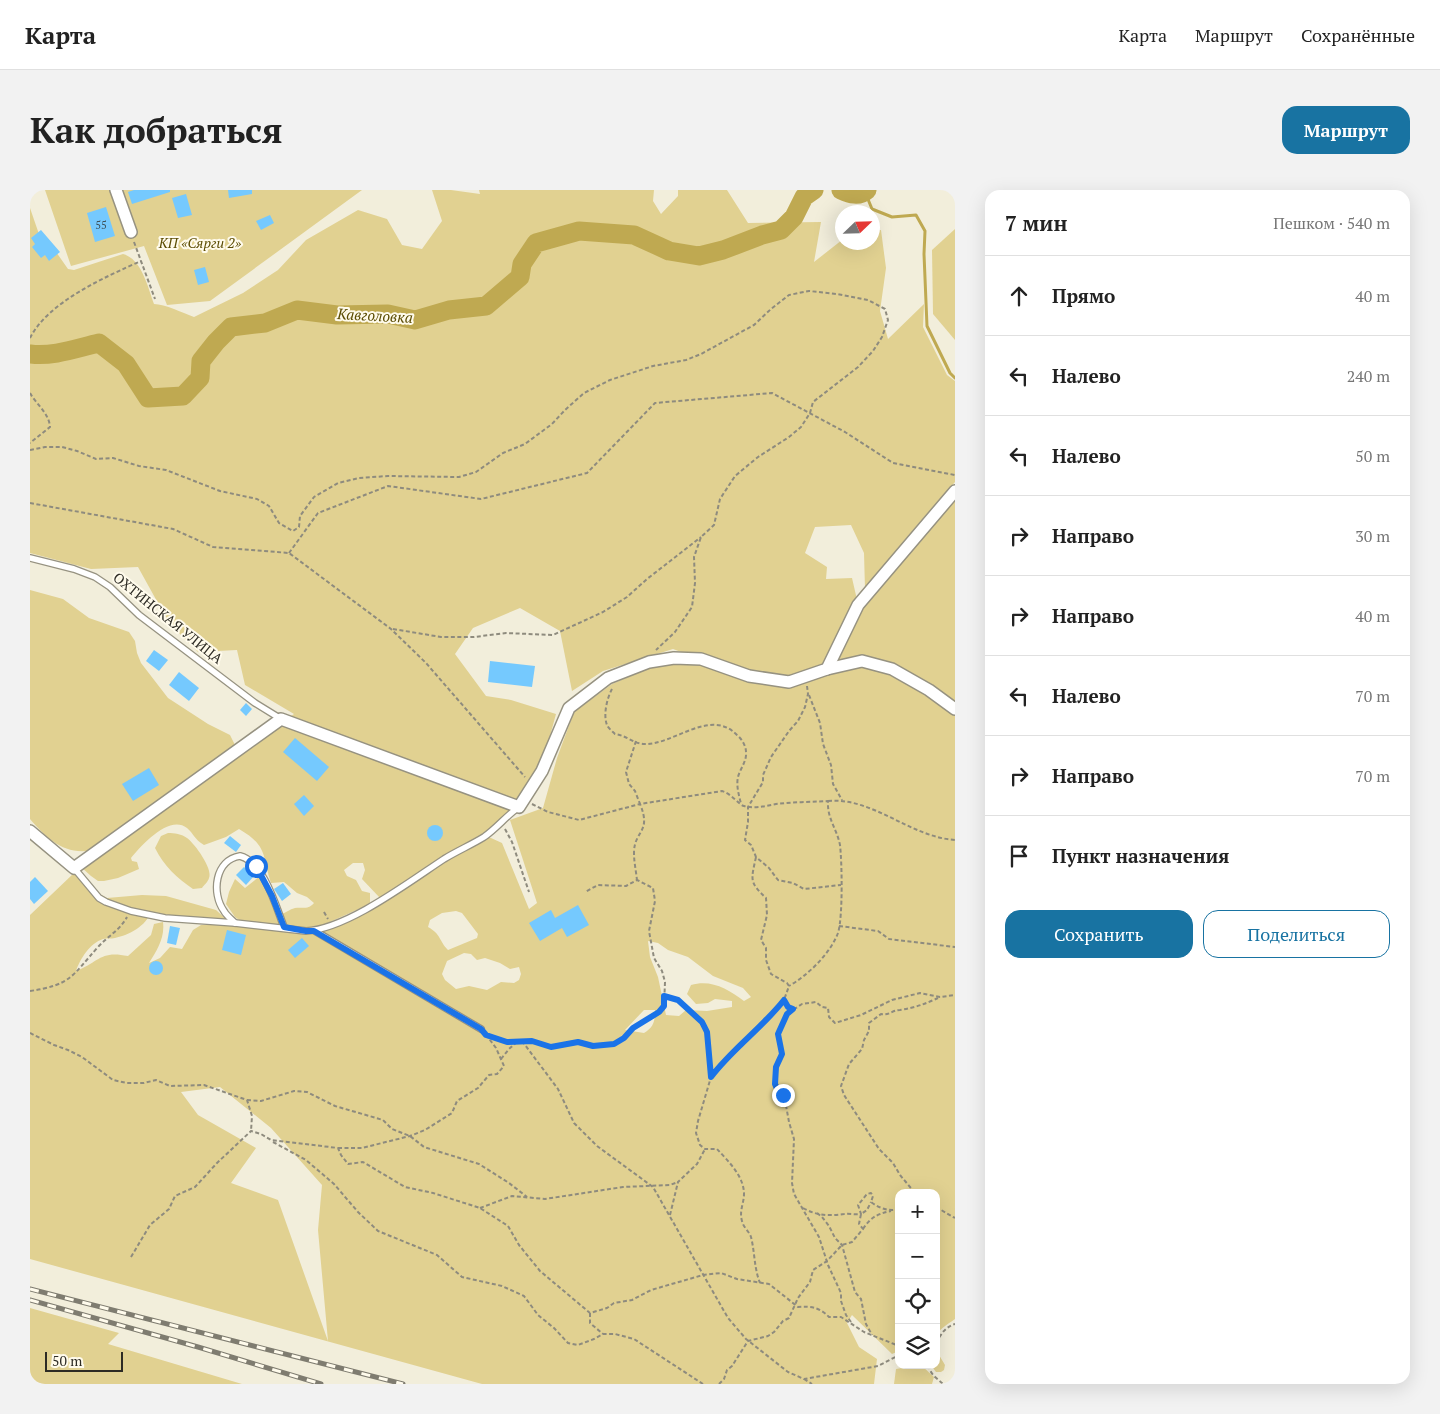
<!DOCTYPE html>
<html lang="ru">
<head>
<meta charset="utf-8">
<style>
  :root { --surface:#fff; --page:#f2f2f2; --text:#222; --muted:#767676; --line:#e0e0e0; --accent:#1873a2 }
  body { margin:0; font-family:"PT Serif",serif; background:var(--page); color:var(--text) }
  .controls { position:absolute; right:15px; bottom:15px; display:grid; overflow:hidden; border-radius:10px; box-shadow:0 5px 20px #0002 }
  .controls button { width:45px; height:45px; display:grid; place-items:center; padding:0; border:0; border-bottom:1px solid var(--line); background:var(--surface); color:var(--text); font:25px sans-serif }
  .compass { position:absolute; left:805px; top:15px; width:45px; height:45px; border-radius:50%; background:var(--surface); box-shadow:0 5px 20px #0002; rotate:67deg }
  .scale { position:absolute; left:15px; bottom:12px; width:78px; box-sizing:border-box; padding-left:5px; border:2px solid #2d2b24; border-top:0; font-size:14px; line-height:18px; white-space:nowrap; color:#2d2b24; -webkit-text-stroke:4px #fffbec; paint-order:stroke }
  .stop { position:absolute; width:15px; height:15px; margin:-11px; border:4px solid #1a73e8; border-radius:50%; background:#fff }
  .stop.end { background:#1a73e8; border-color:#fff; box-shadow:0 1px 5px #0008 }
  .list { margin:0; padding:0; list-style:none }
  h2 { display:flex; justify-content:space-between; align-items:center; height:65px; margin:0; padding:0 20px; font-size:21px }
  h2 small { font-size:16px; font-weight:400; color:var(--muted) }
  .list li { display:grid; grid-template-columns:32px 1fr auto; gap:15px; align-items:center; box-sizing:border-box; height:80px; padding:0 20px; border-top:1px solid var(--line) }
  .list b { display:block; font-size:19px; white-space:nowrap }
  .list em { font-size:16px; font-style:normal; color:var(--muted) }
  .actions { display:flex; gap:10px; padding:15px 20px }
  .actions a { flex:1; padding:11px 0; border:1px solid var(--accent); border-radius:15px; text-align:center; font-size:18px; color:var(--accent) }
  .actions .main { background:var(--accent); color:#fff }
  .icon { flex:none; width:28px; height:28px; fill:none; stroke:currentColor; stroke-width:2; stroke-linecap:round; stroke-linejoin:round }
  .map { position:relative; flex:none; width:925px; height:1194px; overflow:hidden; border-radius:15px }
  header { display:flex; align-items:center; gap:30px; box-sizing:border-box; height:70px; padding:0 25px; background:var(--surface); border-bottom:1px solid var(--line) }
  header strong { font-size:24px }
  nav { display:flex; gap:28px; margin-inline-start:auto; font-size:18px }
  .intro { display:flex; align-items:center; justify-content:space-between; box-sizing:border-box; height:120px; padding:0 30px }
  h1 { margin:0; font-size:35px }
  .button { padding:12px 22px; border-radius:15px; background:var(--accent); color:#fff; font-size:18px; font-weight:700 }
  main { display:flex; gap:30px; padding:0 30px }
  aside { flex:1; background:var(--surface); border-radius:15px; box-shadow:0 5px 20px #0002 }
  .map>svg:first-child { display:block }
</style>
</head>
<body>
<header>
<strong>Карта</strong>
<nav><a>Карта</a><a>Маршрут</a><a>Сохранённые</a></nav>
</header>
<div class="intro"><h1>Как добраться</h1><a class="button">Маршрут</a></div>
<main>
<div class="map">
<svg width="925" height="1194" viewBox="0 0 925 1194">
  <rect width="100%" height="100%" fill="#f2eedb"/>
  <g fill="#e1d191" fill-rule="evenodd">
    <polygon points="15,0 332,0 180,111 137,115 114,56 41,76"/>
    <path d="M402 0H421L450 4 449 0H624L623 11 631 24 648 6V0H697L718 33 791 32 784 72 812 50V52H842L843 41 851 40 856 78 850 121 858 149 894 114 893 137 917 185 925 191V292L889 333 835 399 834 363 821 335 785 337 775 363 797 377 796 389 822 388 828 414 798 479 829 415 886 355 925 311V1129C917 1135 907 1139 906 1150V1003H869V1161L862 1164 822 1125 817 1133 829 1157 847 1169 844 1194H452L0 1069V725L43 684H47L66 702 77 708 112 705 136 706 186 720 197 730 145 726 121 722C116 736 99 745 85 748 81 749 77 748 73 749 60 753 50 769 46 781 69 772 70 760 98 766L121 745 124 734 133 732C135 748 127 760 119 773L130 768 140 757 152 759 163 740 171 735H216L205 727 196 714 199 702 205 689 215 698 230 686 239 702 250 734 249 737 284 743 297 740 326 728 429 661 455 648H461L472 653 499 719 507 713 480 630 513 618 527 568 544 522 582 494 624 476 670 469 643 459 573 481 542 501 530 441 490 418 443 438 425 464 456 506 481 510 526 524 514 568 489 615 480 620 453 646 428 659 350 708 332 689 335 680 333 673H323L314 680 317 686 326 690 332 701 340 703V714L284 739 254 737 250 725C255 723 260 719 265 718 273 717 278 720 284 713L277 707 267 703 254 692 241 693C232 665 238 656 209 639L196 647 174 655C164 649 164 644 157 638 139 624 111 656 101 668L102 671 107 672 109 679 88 688 74 691H68L61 686 51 677 264 524 215 495 207 460 168 462 139 433 108 377 61 379 0 363V18L11 50 24 59 38 79 44 80 93 64C112 69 118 98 124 114 135 114 153 123 164 127L213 103 248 80 276 50 328 20 357 29 372 55 392 59 412 31ZM426 721 432 723 448 744 447 748 418 760C409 751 411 744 398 737L400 730 412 723ZM618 751 628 753 638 760 658 767 683 786 713 798 721 807 714 811C698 799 681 789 661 795L657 804 666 814 678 813 685 809 702 811V817L677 821 656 820 649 826 636 825 628 787 620 767ZM434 763 441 764 447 770 455 768 470 773 480 779 489 777 491 784 489 790 484 793 471 792 457 800 439 796 426 799 415 790 412 784 417 771ZM614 820H625C625 831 624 837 614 843L595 840ZM190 897 241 938 292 995 288 1040 298 1151 248 1010 201 993 226 958 168 925 151 902Z"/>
    <polygon points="925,39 925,150 903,124 902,60"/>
    <path d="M0 400 33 409 59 428 99 442 105 451 107 463 111 473 138 508 178 534 200 545 205 555 204 559 63 660C35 666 17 649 0 629Z"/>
    <path d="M138 643C144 643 152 644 157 648 165 654 183 679 179 688 178 692 174 695 172 698L163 699C147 688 134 676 125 658L131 646Z"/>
    <polygon points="0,1118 89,1143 78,1154 212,1194 0,1194"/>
    <polygon points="909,1165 915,1175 914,1180 911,1182 906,1182 903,1178 904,1175 906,1175 906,1166"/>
    <polygon points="891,1175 904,1187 902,1194 864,1194 866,1179"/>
  </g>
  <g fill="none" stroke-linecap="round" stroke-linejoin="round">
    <polyline stroke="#bfa951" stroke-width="3" points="835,2 842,19 862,27 886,25 895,41 894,64 897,136 920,183 925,188"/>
    <g stroke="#bfa951" stroke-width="19">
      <path d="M811 0C820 4 829 7 837 0"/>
      <path d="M0 164C23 167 47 158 69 153L96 174 118 208 153 206 170 188 171 171 186 152 201 137 235 133 267 120 307 125 358 124 385 130 419 120 456 116 490 87 492 74 506 53 549 41 604 45 639 61 669 66 693 60 732 45 751 40 764 27 774 7 784 0"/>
    </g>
  </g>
  <g fill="#75c9fe">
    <polygon points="104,0 140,0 140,2 102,14 98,2"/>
    <polygon points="198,0 222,0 222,4 199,8"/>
    <polygon points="156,4 162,25 148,28 142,8"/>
    <polygon points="76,17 85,46 65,52 57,23"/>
    <polygon points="240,25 244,33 231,40 226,31"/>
    <polygon points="11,40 30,62 19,71 15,65 11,68 2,57 5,54 1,48"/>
    <polygon points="175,77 179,92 168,95 164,80"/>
    <polygon points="124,460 138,470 129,481 116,471"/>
    <polygon points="460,471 505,476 502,497 458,492"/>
    <polygon points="149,482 169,498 159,511 139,495"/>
    <polygon points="216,513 222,519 216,526 210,520"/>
    <polygon points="265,548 299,577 287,591 253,562"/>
    <polygon points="119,578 129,595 103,611 92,594"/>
    <polygon points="274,605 284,616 274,626 264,614"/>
    <circle cx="405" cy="643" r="8"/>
    <polygon points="200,646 211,655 206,662 194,653"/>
    <polygon points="214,677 224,686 216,695 206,685"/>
    <polygon points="5,687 18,701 4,714 0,709 0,692"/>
    <polygon points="253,693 261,704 252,711 244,699"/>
    <polygon points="548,715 559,735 537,747 532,738 510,751 499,733 521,720 525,728"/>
    <polygon points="140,736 150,738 146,755 137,753"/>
    <polygon points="197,740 216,745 211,765 192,760"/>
    <polygon points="272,748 279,756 265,768 258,760"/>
    <circle cx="126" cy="778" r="7"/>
  </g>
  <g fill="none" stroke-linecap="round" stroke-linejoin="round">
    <defs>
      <g id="service">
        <polyline points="0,368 44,379 65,387 80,397 109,425 225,513 251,529"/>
        <path d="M44 678 69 708 76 712 101 721 135 728 205 733 276 741C317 739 379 692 414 669 427 661 441 655 454 647 467 638 476 626 489 617"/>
        <path d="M205 733C201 729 196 725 194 721 181 703 185 670 210 666 234 672 246 717 254 737"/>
        <polyline points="285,741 451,839"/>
      </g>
      <g id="minor">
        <polyline points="86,0 101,42"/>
        <polyline points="797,479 832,471 862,479 899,500 925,519"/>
        <polyline points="0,641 44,678 251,529 489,617 512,581 539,518 578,488 619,472 644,468 671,469 719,486 759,492 797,479 828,415 925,301"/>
      </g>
    </defs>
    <use href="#service" stroke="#969281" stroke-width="8"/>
    <use href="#minor" stroke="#969281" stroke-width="14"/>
    <g stroke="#8e8b7e" stroke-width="2" stroke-dasharray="4 2.5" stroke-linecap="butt">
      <polyline points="104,52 125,109"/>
      <path d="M0 148C18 112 75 87 111 71"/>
      <path d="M0 203C6 214 19 223 20 237L0 253"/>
      <polyline points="0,260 15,257 32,257 47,261 66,269 83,268 109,276 136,280 190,301 227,309 239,316 249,333 263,341 269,337 270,326 284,307 308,293 329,288 358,286 429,287 446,282 473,263 495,254 522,234 535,220 554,203 580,190 623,176 656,170 671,164 724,135 741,119 759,105 779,101 807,104 838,110 855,119 858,130 852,147 843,161 828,177 783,212 780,223 771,237 759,247 728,267 705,286 690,309 684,335 671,347 664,367 665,393 662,417 645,442 626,460"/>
      <polyline points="0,313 143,339 183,357 259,363 361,439 396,473 495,587"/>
      <polyline points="259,363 288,323 358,296 451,309 557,283 625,213 742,203 815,242 863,273 925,285"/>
      <polyline points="363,439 411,447 444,447 476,443 523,445 573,422 597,407 617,389 671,347"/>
      <polyline points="777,496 778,504 775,517 768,531 759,541 741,567 733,585 733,592 718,617 718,632 715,650 721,655 726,667 739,678 748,690 763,693 774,699 811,695"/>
      <path d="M582 499C577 508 573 525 577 535 578 538 582 541 585 544 595 545 603 553 613 554 643 556 680 517 707 545 712 549 716 556 716 562 717 571 710 579 708 587 706 596 709 605 711 614"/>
      <polyline points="779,505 790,533 793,554 801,575 803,594 812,610"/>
      <path d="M606 551 596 582 599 594 605 601 610 614 692 601C702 604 709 615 714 616 725 619 735 616 746 614 763 612 781 612 798 611 797 629 807 639 810 655 812 672 813 727 808 743 800 764 778 785 759 796"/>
      <path d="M798 611C843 607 880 647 925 650"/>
      <path d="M502 614 518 622 549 630 610 614C622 643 604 640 604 663 604 672 606 681 607 690"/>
      <polyline points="475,639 482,652 499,702"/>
      <path d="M726 667C721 690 719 692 736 708L737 725 731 750 736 758V770L741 784 757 793 759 796 754 810 747 819 712 856 692 873 681 887 668 931 666 943 670 955 675 959H687C698 971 714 986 714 1004 714 1013 709 1021 712 1031 713 1037 719 1041 721 1047 725 1063 724 1078 730 1093"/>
      <polyline points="294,722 298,729"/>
      <polyline points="809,736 848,741 859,749 925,757"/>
      <path d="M0 801C41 795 42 786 68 757 78 746 90 740 97 727"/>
      <polyline points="634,806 649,810 672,832 677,842 681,886"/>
      <polyline points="754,811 758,817 763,819"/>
      <polyline points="0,843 24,855 38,860 52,867 83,890 97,893 114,893 126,890 140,896 174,895 217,910 222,926 221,941"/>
      <polyline points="456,845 477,851 502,851 521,857 548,852 563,856 585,854 594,848 603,838 629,822 634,816 635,792 632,781 624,768 619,741 625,711 623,698 607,690 596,696 568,695 555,702"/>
      <polyline points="492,851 528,899 544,933 567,956 623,997 698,1128 716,1149 758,1182 774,1189 848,1176 869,1165"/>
      <polyline points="471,869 479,859 488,851"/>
      <polyline points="217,910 231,911 264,901 277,902 305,916 353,930 362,939 380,946 394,957 449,974 479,993 497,1007"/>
      <polyline points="243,952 276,970 304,994 328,1022 348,1041 407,1065 432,1087 472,1096 494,1106 508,1125 524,1138 538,1153 548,1155 564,1149 573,1144 585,1144 604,1149 673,1194"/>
      <polyline points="308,958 332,958 380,946 395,940 422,923 427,911 448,898 459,885 467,884 474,876 466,858 457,846"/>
      <path d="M885 1003 870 985 863 973 849 959 814 905 811 896 819 874 832 859 834 850 839 841V833L851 824C859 826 862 820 870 820 884 818 895 814 908 808"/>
      <polyline points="906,1017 925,1028"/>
      <polyline points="450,1018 482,1006 515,1009 593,997 640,995 648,992"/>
      <path d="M773 1018C787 1026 800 1026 814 1024 819 1023 825 1025 831 1024L828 1015 837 1004 841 1003 843 1006 841 1012C849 1018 859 1022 869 1019"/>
      <polyline points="787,1023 792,1027 799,1036 805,1048 812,1055 825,1102 831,1109 836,1134 842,1145"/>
      <polyline points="640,1025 648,992 667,974 675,959"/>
      <path d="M833 1039C841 1027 847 1024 861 1021"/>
      <path d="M101 1067 120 1035 139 1019 145 1006 165 997 187 973 221 941 231 944 241 950 308 958 311 965 318 974 333 972 375 997 403 1003 450 1018 478 1036 489 1055 510 1081 560 1123 577 1118 584 1113 602 1110 621 1100 673 1085 691 1083 707 1089 739 1094 768 1117C781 1116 789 1117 799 1127H811L834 1142 869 1156"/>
      <polyline points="560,1123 560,1133 573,1144"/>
      <polyline points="821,1132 816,1125 811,1111 811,1103 798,1075 789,1047 764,1004 762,993 764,949 759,932 755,910 745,894 746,877 753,864 748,845 757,824 772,814 786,812 792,817 798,818 799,827 805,833 831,825 862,810 890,803 910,807 925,805"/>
      <path d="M906 1153C912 1143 914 1138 925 1134"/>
      <path d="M899 1175C899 1184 908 1189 913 1194"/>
      <polyline points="774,1189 782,1194"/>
      <polyline points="689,1194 694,1189 697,1180 702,1176 718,1151 738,1146 744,1142 753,1131 759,1128 768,1108 780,1092 783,1080 797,1071 812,1055 822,1052 833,1039 829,1034 831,1024 837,1020 841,1012"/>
    </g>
    <use href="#service" stroke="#fff" stroke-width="5.5"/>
    <use href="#minor" stroke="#fff" stroke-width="11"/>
    <defs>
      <g id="rail">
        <polyline points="0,1099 373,1194"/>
        <polyline points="0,1110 168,1157 291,1194"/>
      </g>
    </defs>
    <use href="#rail" stroke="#7f7c70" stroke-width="5"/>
    <use href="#rail" stroke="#fffbec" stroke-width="3" stroke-dasharray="9" stroke-linecap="butt"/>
  </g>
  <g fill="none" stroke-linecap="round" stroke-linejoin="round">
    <path stroke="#1a73e8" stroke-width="6" d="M226 676 242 706 254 737 276 741H284L451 839 456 845 477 852 502 851 521 857 548 852 563 856 584 854 594 848 603 838 629 822 634 816V806L648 810 672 832 677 842 681 887C702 859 732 838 754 810L758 817 763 819 757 824 748 844 752 864 746 877 745 894 748 901 753 905"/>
  </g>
  <g text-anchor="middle" stroke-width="4" stroke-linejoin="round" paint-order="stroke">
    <g font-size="11" fill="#3f525a">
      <text x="71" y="39">55</text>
    </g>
    <g font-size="14" font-style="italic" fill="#5c4d04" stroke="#fffbec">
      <text x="170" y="58">КП «Сярги 2»</text>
    </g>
    <g font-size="14" fill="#2d2b24" stroke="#fffbec">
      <text transform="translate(138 428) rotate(39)" y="5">ОХТИНСКАЯ УЛИЦА</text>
    </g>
    <g font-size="15" font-style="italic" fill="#5b4c03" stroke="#fffbec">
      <text transform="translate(345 126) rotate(3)" y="5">Кавголовка</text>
    </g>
  </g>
</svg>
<div class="controls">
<button>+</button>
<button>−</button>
<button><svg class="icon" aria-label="locate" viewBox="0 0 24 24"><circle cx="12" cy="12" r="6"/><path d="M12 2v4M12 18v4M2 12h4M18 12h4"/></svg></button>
<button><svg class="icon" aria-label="layers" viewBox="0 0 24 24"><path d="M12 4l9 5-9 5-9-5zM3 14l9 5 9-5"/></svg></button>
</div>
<svg class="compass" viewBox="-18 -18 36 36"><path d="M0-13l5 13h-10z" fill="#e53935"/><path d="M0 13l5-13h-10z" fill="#767676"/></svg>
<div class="scale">50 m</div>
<div class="stop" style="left:226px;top:676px"></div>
<div class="stop end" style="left:753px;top:905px"></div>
</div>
<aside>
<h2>7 мин<small>Пешком · 540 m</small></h2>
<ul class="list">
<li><svg class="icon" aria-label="ahead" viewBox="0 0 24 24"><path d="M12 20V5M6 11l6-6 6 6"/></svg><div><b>Прямо</b></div><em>40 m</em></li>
<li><svg class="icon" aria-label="left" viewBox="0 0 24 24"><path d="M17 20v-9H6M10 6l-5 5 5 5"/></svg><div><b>Налево</b></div><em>240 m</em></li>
<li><svg class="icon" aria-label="left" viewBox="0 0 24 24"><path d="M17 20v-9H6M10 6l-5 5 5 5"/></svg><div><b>Налево</b></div><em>50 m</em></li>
<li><svg class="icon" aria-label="right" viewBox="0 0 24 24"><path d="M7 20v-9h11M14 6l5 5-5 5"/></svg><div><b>Направо</b></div><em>30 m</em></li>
<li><svg class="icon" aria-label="right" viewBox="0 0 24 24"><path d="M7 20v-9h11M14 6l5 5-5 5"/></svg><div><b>Направо</b></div><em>40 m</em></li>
<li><svg class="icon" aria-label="left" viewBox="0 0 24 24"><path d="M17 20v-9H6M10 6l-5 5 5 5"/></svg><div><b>Налево</b></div><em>70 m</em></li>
<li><svg class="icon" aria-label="right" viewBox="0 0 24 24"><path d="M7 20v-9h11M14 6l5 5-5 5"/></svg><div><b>Направо</b></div><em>70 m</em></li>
<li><svg class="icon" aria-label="arrive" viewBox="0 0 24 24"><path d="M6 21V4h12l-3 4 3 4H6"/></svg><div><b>Пункт назначения</b></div></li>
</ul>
<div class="actions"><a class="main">Сохранить</a><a>Поделиться</a></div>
</aside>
</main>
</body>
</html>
